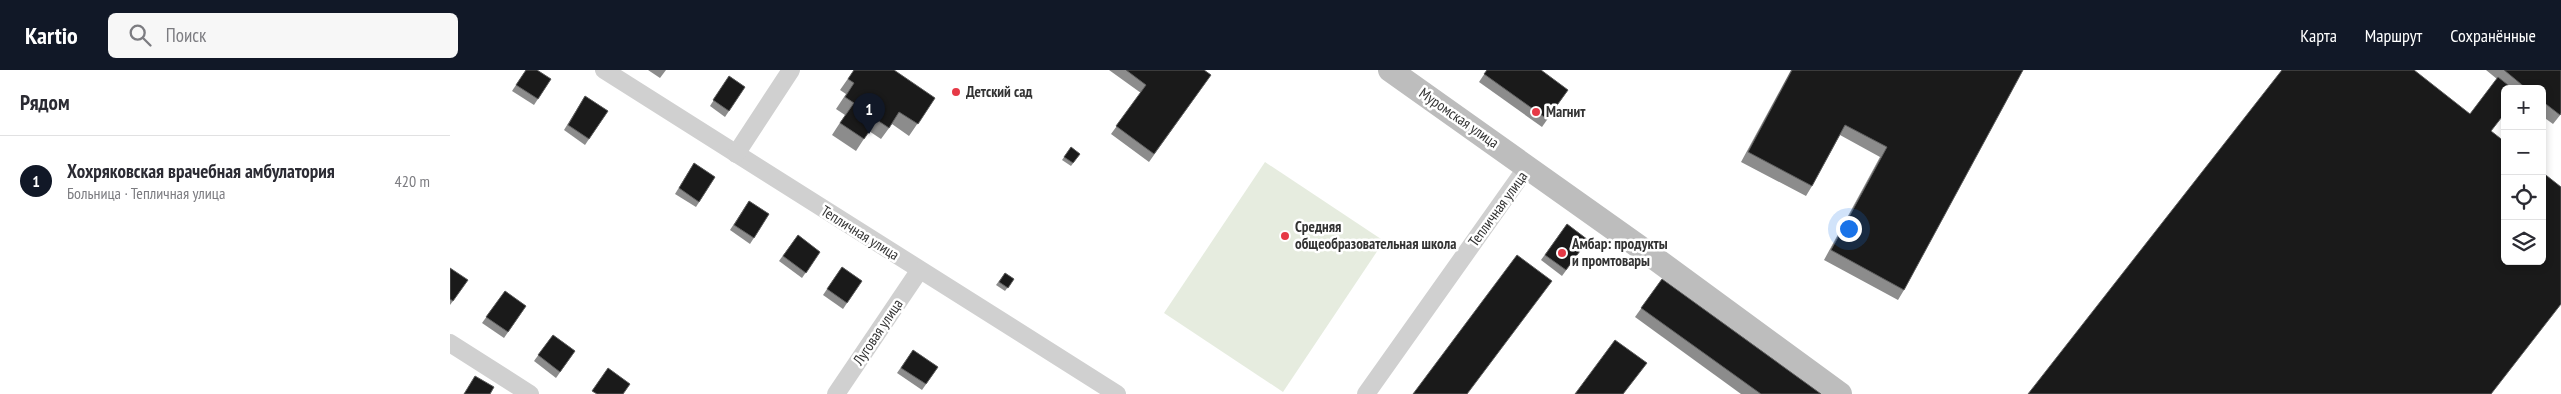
<!DOCTYPE html>
<html lang="ru">
<head>
<meta charset="utf-8">
<style>
  :root { --surface:#fff; --page:#f7f7f7; --text:#2b2b33; --muted:#7c7c81; --line:#e1e1e2; --accent:#111827 }
  body { margin:0; font-family:"PT Sans Narrow",sans-serif; background:var(--page); color:var(--text) }
  .controls { position:absolute; right:15px; top:15px; display:grid; overflow:hidden; border-radius:8px; box-shadow:0 2px 8px #0003 }
  .controls button { width:45px; height:45px; display:grid; place-items:center; padding:0; border:0; border-bottom:1px solid var(--line); background:var(--surface); color:var(--text); font:25px sans-serif }
  .you { position:absolute; left:1398px; top:158px; width:18px; height:18px; margin:-12px; border:4px solid #fff; border-radius:50%; background:#1a73e8; box-shadow:0 0 0 8px #1a73e833 }
  .badge { display:grid; place-items:center; width:32px; height:32px; border-radius:50%; background:var(--accent); color:#fff; font-size:16px; font-weight:700 }
  .pin { position:absolute; translate:-50% -41px; filter:drop-shadow(0 1px 2px #0008) }
  .pin::after { content:''; position:absolute; top:26px; width:18px; height:15px; background:inherit; clip-path:polygon(0 0,100% 0,50% 100%) }
  .list { margin:0; padding:0; list-style:none }
  h2 { display:flex; justify-content:space-between; align-items:center; height:65px; margin:0; padding:0 20px; font-size:21px }
  h2 small { font-size:16px; font-weight:400; color:var(--muted) }
  .list li { display:grid; grid-template-columns:32px 1fr auto; gap:15px; align-items:center; box-sizing:border-box; height:90px; padding:0 20px; border-top:1px solid var(--line) }
  .list b { display:block; font-size:19px; white-space:nowrap }
  .list p { margin:0; font-size:16px; white-space:nowrap; color:var(--muted) }
  .list em { font-size:16px; font-style:normal; color:var(--muted) }
  .icon { flex:none; width:28px; height:28px; fill:none; stroke:currentColor; stroke-width:2; stroke-linecap:round; stroke-linejoin:round }
  .map { position:relative; flex:none; width:2111px; height:324px; overflow:hidden }
  header { display:flex; align-items:center; gap:30px; box-sizing:border-box; height:70px; padding:0 25px; background:var(--accent); color:#fff }
  header strong { font-size:24px }
  nav { display:flex; gap:28px; margin-inline-start:auto; font-size:18px }
  .search { width:350px; height:45px; background:var(--page); display:flex; align-items:center; gap:12px; box-sizing:border-box; padding:0 18px; border-radius:8px; color:var(--muted); font-size:19px }
  main { display:flex }
  aside { flex:1; background:var(--surface) }
  .map>svg:first-child { display:block }
</style>
</head>
<body>
<header>
<strong>Kartio</strong>
<div class="search"><svg class="icon" aria-label="search" viewBox="0 0 24 24"><circle cx="10" cy="10" r="6"/><path d="M15 15l6 6"/></svg>Поиск</div>
<nav><a>Карта</a><a>Маршрут</a><a>Сохранённые</a></nav>
</header>
<main>
<aside>
<h2>Рядом<small></small></h2>
<ul class="list">
<li><span class="badge">1</span><div><b>Хохряковская врачебная амбулатория</b><p>Больница · Тепличная улица</p></div><em>420 m</em></li>
</ul>
</aside>
<div class="map">
<svg width="2111" height="324" viewBox="0 0 2111 324">
  <rect width="100%" height="100%" fill="#fff"/>
  <polygon fill="#e6ecdf" points="815,92 934,171 833,322 714,243"/>
  <g fill="none" stroke-linecap="round" stroke-linejoin="round">
    <g stroke="#d0d0d0" stroke-width="18">
      <polyline points="154,0 667,324"/>
      <polyline points="286,84 341,0"/>
      <polyline points="0,273 80,324"/>
      <polyline points="386,324 469,201"/>
      <polyline points="916,324 1077,97"/>
    </g>
    <polyline stroke="#bdbdbd" stroke-width="24" points="940,0 1188,176 1390,324"/>
  </g>
  <g fill="#8c8c8c">
    <polygon points="76,0 101,9 84,35 62,21"/>
    <polygon points="198,0 216,0 210,8"/>
    <polygon points="404,0 485,28 459,66 442,54 431,69 419,61 406,81 382,65 395,45 386,39 396,24 390,20"/>
    <polygon points="659,0 754,0 761,5 699,92 661,64 691,23"/>
    <polygon points="1037,0 1118,20 1092,57 1029,12"/>
    <polygon points="1341,0 1573,0 1454,220 1448,230 1374,190 1430,87 1390,65 1362,116 1356,126 1291,92"/>
    <polygon points="2036,0 2111,0 2111,44 2103,54 2092,46 2092,19 2055,19 2041,61 2111,235 2020,44 2047,9"/>
    <polygon points="279,6 295,17 275,47 260,36"/>
    <polygon points="135,26 158,41 135,75 114,60"/>
    <polygon points="621,77 630,84 621,96 612,90"/>
    <polygon points="244,93 265,107 246,137 225,124"/>
    <polygon points="299,131 319,144 300,174 280,160"/>
    <polygon points="1117,154 1138,170 1112,206 1091,190"/>
    <polygon points="348,165 370,182 352,208 329,191"/>
    <polygon points="392,197 412,211 393,239 373,225"/>
    <polygon points="0,198 3,231 0,235"/>
    <polygon points="555,203 564,209 555,221 546,215"/>
    <polygon points="1212,209 1371,324 1291,324 1185,247"/>
    <polygon points="55,221 76,236 54,268 32,253"/>
    <polygon points="103,265 125,281 106,308 84,291"/>
    <polygon points="463,280 488,297 472,320 447,303"/>
  </g>
  <g fill="#1a1a1a" stroke="#5f5f5f">
    <polygon points="76,0 87,0 101,9 88,29 66,15"/>
    <polygon points="404,0 444,0 485,28 468,54 449,42 439,58 427,50 414,69 390,53 404,33 395,27 404,13 398,9"/>
    <polygon points="676,0 754,0 761,5 704,84 666,56 696,15"/>
    <polygon points="1037,0 1091,0 1118,20 1097,49 1034,4"/>
    <polygon points="1342,0 1573,0 1454,220 1381,180 1437,77 1395,55 1362,116 1298,82"/>
    <polygon points="1832,0 1964,0 2020,44 2048,7 2063,19 2055,19 2055,43 2041,61 2055,72 2055,191 2092,191 2092,102 2111,117 2111,234 2041,324 1578,324"/>
    <polygon points="2054,0 2111,0 2111,43 2110,45 2092,31 2092,19 2077,19"/>
    <polygon points="279,6 295,17 279,41 263,30"/>
    <polygon points="135,26 158,41 139,69 118,55"/>
    <polygon points="621,77 630,84 623,93 614,87"/>
    <polygon points="244,93 265,107 249,132 229,118"/>
    <polygon points="299,131 319,144 304,168 284,155"/>
    <polygon points="1117,154 1138,170 1116,200 1095,185"/>
    <polygon points="348,165 370,182 356,203 333,186"/>
    <polygon points="1067,185 1102,211 1017,324 963,324"/>
    <polygon points="392,197 412,211 397,233 377,219"/>
    <polygon points="0,198 18,210 3,231 0,229"/>
    <polygon points="555,203 564,209 558,218 549,212"/>
    <polygon points="1212,209 1371,324 1311,324 1191,238"/>
    <polygon points="55,221 76,236 58,262 36,247"/>
    <polygon points="103,265 125,281 110,302 88,285"/>
    <polygon points="1165,270 1197,293 1173,324 1125,324"/>
    <polygon points="463,280 488,297 476,314 451,298"/>
    <polygon points="158,298 180,314 173,324 147,324 142,321"/>
    <polygon points="25,306 44,317 40,324 14,324"/>
  </g>
  <g fill="#e63946" stroke="#fff" stroke-width="2">
    <circle cx="506" cy="22" r="5"/>
    <circle cx="1086" cy="42" r="5"/>
    <circle cx="835" cy="166" r="5"/>
    <circle cx="1112" cy="183" r="5"/>
  </g>
  <g text-anchor="middle" stroke-width="5" stroke-linejoin="round" paint-order="stroke">
    <g font-size="15" font-weight="bold" fill="#333" stroke="#fff" text-anchor="start">
      <text x="516" y="27">Детский сад</text>
      <text x="1096" y="47">Магнит</text>
      <text x="845" y="162">Средняя<tspan x="845" dy="17">общеобразовательная школа</tspan></text>
      <text x="1122" y="179">Амбар: продукты<tspan x="1122" dy="17">и промтовары</tspan></text>
    </g>
    <g font-size="15" fill="#333" stroke="#fff">
      <text transform="translate(1009 48) rotate(35)" y="5">Муромская улица</text>
      <text transform="translate(1048 139) rotate(-54)" y="5">Тепличная улица</text>
      <text transform="translate(410 163) rotate(32)" y="5">Тепличная улица</text>
      <text transform="translate(428 262) rotate(-56)" y="5">Луговая улица</text>
    </g>
  </g>
</svg>
<div class="controls">
<button>+</button>
<button>−</button>
<button><svg class="icon" aria-label="locate" viewBox="0 0 24 24"><circle cx="12" cy="12" r="6"/><path d="M12 2v4M12 18v4M2 12h4M18 12h4"/></svg></button>
<button><svg class="icon" aria-label="layers" viewBox="0 0 24 24"><path d="M12 4l9 5-9 5-9-5zM3 14l9 5 9-5"/></svg></button>
</div>
<div class="you"></div>
<div class="pin badge" style="left:419px;top:64px">1</div>
</div>
</main>
</body>
</html>
